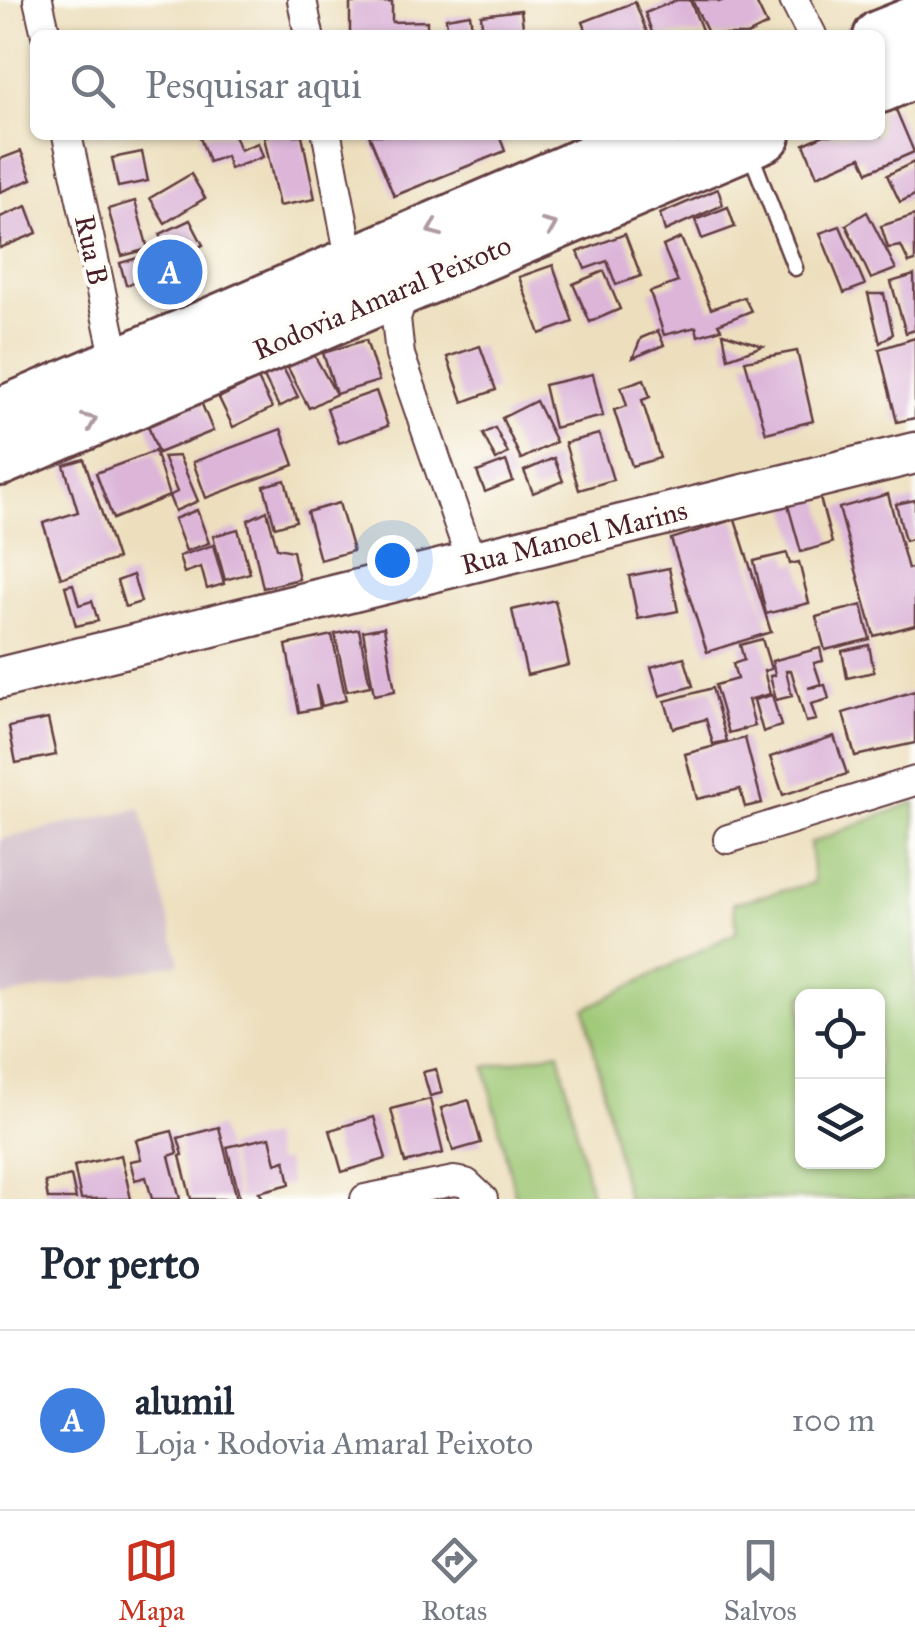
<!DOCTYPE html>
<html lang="pt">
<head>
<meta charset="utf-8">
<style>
  :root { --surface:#fff; --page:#f2f2f3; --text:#1f2937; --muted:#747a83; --line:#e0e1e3; --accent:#c8321e }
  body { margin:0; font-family:"IM FELL Great Primer",serif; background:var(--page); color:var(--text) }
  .controls { position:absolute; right:30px; bottom:30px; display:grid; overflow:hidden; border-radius:15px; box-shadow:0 2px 8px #0004 }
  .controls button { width:90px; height:90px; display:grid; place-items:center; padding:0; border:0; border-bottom:2px solid var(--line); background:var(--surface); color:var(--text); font:50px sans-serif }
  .you { position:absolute; left:392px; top:560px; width:35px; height:35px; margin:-25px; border:8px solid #fff; border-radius:50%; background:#1a73e8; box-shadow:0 0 0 15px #1a73e833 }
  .badge { display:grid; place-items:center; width:65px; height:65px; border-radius:50%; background:var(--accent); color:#fff; font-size:32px; font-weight:700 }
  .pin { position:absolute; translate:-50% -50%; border:5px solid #fff; box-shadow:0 2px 10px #0006 }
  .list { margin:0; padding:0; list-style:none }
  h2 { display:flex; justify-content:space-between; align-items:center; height:130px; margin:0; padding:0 40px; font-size:42px }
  h2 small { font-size:32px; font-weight:400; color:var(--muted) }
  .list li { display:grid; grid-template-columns:65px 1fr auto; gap:30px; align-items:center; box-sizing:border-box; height:180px; padding:0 40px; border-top:2px solid var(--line) }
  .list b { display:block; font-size:38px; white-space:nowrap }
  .list p { margin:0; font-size:32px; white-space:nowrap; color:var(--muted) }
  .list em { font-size:32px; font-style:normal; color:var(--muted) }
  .icon { flex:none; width:55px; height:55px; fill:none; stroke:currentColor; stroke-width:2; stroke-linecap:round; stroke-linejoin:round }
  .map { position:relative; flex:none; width:915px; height:1199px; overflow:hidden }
  .search { position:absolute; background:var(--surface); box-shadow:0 2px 8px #0004; left:30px; right:30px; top:30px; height:110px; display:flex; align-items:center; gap:25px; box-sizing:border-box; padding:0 35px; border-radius:15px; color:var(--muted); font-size:38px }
  .sheet { height:310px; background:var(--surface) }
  nav { display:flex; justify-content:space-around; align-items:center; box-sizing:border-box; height:140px; border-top:2px solid var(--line); background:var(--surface); font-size:28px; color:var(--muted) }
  nav a { display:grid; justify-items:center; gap:5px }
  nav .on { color:var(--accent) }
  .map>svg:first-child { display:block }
</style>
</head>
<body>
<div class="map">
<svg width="915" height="1199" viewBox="0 0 915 1199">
  <rect width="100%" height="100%" fill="#fdfcf7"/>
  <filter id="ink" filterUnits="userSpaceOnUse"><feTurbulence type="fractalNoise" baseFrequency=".01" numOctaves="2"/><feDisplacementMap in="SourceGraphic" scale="20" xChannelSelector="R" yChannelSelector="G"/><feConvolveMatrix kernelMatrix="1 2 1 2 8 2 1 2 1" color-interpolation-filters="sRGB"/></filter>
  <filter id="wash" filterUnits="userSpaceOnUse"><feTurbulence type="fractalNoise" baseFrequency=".0048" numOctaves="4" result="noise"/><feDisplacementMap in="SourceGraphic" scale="40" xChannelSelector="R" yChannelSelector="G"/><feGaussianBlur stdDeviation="2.25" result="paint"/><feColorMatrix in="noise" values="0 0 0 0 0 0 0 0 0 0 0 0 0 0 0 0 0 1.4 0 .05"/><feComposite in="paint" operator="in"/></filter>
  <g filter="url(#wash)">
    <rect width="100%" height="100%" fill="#eddfbd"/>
    <polygon fill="#d1bdc9" points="141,808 180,963 0,997 0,839"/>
    <g fill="#9dc774" stroke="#747350" stroke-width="2.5" fill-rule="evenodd">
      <path d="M915 802V1199H627L585 1009 737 932 733 903 814 883 810 843ZM878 996V1162H802V996Z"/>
      <polygon points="559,1052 592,1199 516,1199 485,1067"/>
    </g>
    <g id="blocks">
      <g fill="#dcb5d9">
        <polygon points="677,0 690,0 704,35 653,35 645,13"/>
        <polygon points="692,0 718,0 719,2 724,0 755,0 767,25 747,35 709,35"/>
        <polygon points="392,2 392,22 427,21 427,35 350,35 350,3"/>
        <polygon points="635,2 648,35 588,35 583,22"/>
        <polygon points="521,10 524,35 483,35 481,15"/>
        <polygon points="470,14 473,35 448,35 446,18"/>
        <polygon points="894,105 914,152 868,172 861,157 817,176 804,144 824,135 880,135 880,111"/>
        <polygon points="199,135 234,135 240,150 258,143 263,157 230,169 226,156 209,162"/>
        <polygon points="273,135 302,135 315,199 279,206 264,137"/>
        <polygon points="369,135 499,135 505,151 394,196"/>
        <polygon points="21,151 32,179 0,192 0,159"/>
        <polygon points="142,152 148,181 118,187 112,158"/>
        <polygon points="914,162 915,195 900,202 887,175"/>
        <polygon points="191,174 205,198 165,223 150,198"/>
        <polygon points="718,189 723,205 665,231 660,214"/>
        <polygon points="135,201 148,249 122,256 108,209"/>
        <polygon points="27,206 37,233 0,248 0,217"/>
        <polygon points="728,207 735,227 702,239 695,220"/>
        <polygon points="867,212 896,269 871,279 846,225"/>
        <polygon points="915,215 915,261 909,263 901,246 888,248 881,226"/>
        <polygon points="190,220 203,245 172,260 160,234"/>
        <polygon points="840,226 865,285 844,293 820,233"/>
        <polygon points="625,234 641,276 616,285 607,261 585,269 578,252"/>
        <polygon points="681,238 711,309 744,297 751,311 718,324 721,329 698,336 696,327 664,335 650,292 678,282 663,246"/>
        <polygon points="157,247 178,288 157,297 146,257"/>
        <polygon points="144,256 150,278 126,285 120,263"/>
        <polygon points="553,265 573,322 540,334 519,277"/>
        <polygon points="604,271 620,309 590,322 573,284"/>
        <polygon points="914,275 915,330 906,333 891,282"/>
        <polygon points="868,294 884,294 893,334 880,343"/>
        <polygon points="658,331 664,345 633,358 641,338"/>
        <polygon points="723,333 763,346 728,358"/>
        <polygon points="915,338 915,418 897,422 879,349"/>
        <polygon points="366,340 379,381 336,394 323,353"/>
        <polygon points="480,346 496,390 463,402 447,357"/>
        <polygon points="797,351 813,421 766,433 745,361"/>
        <polygon points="313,353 336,394 309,408 287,366"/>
        <polygon points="280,362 298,397 279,407 261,371"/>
        <polygon points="593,374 603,416 554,428 544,385"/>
        <polygon points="258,379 272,408 233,427 219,398"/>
        <polygon points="644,379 650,397 642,400 660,458 632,466 614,410 627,406 621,387"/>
        <polygon points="376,391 388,426 339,443 327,408"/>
        <polygon points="536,401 556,442 521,459 502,418"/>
        <polygon points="201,402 213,431 158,453 147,423"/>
        <polygon points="495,428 508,453 496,460 483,434"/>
        <polygon points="281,429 294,465 206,498 193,462"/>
        <polygon points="599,434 613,480 579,490 565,443"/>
        <polygon points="155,451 169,496 113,519 96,473"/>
        <polygon points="179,456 198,501 175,511 169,496 177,492 163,457"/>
        <polygon points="554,458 563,481 533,493 524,471"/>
        <polygon points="84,459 117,559 61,578 43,523 78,512 64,465"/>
        <polygon points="506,461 513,481 485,492 477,472"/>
        <polygon points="285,480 296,521 275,527 264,486"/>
        <polygon points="819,494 832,543 801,552 787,502"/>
        <polygon points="888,494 908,569 915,567 915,625 874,636 839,508"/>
        <polygon points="915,500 915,538 905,541 896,504"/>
        <polygon points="339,503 353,551 320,560 307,512"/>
        <polygon points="197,510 209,543 186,551 174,519"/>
        <polygon points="267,511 277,548 293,551 299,579 263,588 248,520"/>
        <polygon points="735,519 771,632 707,652 671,539"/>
        <polygon points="238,529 250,573 225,580 213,536"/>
        <polygon points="213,545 224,584 207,589 201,567 184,573 179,556"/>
        <polygon points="787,553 790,564 799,562 809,603 766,614 754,561"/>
        <polygon points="669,568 678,611 638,619 629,576"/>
        <polygon points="133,575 141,602 125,607 117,581"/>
        <polygon points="73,584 79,605 92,601 98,621 76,626 65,586"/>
        <polygon points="555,600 569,665 527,675 512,610"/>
        <polygon points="862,605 870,639 825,650 816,617"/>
        <polygon points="384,627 395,691 374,695 363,631"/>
        <polygon points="359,629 370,686 347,691 335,634"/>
        <polygon points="332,635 346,700 322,706 316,685 320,708 299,712 286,645"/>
        <polygon points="762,639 771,669 764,671 770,694 748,700 755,726 729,733 715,685 737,679 733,664 744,660 740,645"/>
        <polygon points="869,645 874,672 847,678 842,651"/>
        <polygon points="820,648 823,661 814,663 821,684 808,688 825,685 829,699 811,704 816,720 806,722 791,670 786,671 792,696 776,700 770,676 775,675 772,661"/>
        <polygon points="684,657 693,686 660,696 651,667"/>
        <polygon points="712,688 727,741 713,744 706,719 673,728 665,701"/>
        <polygon points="915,691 915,743 855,756 843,713"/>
        <polygon points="772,695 781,726 763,732 754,700"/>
        <polygon points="48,719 56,755 16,763 9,727"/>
        <polygon points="834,736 847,774 783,795 770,757"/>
        <polygon points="745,738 762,803 745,807 740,789 697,799 685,754"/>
        <polygon points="436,1069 442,1093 430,1096 423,1072"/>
        <polygon points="430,1099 443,1153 405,1163 391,1109"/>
        <polygon points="469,1100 481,1143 453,1151 441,1108"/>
        <polygon points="374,1117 386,1159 342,1172 330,1130"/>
        <polygon points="219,1127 237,1199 191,1199 180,1156 183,1155 178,1138"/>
        <polygon points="172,1131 178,1153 169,1156 180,1199 152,1199 146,1177 135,1180 130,1161 141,1159 136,1140"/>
        <polygon points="270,1137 276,1163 285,1160 290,1184 259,1192 263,1198 240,1199 227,1147"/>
        <polygon points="121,1155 131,1199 81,1199 74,1166"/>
        <polygon points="71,1176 76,1199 48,1199 45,1182"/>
      </g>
    </g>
  </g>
  <g filter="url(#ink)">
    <use href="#blocks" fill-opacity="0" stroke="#623c41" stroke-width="2.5"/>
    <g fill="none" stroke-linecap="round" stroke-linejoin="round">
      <defs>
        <polyline id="lane" points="750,152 795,268"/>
        <g id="street">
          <polyline points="38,0 46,35"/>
          <polyline points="302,0 309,35"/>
          <polyline points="794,0 812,35"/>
          <polyline points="67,135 117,365"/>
          <polyline points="327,135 351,264"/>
          <polyline points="406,287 396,318 400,355 472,563"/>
          <polyline points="728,839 915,781"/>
          <polyline points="365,1199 454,1181 466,1183 483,1199"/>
        </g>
        <polyline id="secondary" points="0,678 915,453"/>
        <g id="highway">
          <polyline points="880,37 915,23"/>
          <polyline points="880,86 915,71"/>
          <polyline points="0,415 652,135"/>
          <polyline points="0,459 764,135"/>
        </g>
      </defs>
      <use href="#lane" stroke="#623c41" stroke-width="19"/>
      <use href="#street" stroke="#623c41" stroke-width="32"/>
      <use href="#secondary" stroke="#623c41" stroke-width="45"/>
      <use href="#highway" stroke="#623c41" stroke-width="58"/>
      <use href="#lane" stroke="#fff" stroke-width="14"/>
      <use href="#street" stroke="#fff" stroke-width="28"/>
      <use href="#secondary" stroke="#fff" stroke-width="40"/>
      <use href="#highway" stroke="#fff" stroke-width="52"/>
    </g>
    <defs><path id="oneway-chevron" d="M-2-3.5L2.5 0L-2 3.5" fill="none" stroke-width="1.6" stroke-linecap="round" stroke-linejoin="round" transform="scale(2.5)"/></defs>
    <g stroke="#ae9aa0">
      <use href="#oneway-chevron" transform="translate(550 226) rotate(-23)"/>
      <use href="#oneway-chevron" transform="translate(434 229) rotate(157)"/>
      <use href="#oneway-chevron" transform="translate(90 421) rotate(-23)"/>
    </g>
  </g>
  <g text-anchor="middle" stroke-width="8" stroke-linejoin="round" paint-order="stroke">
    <g font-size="28" fill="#4a1f2b" stroke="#fdfcf7">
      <text transform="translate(92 250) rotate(78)" y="10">Rua B</text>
      <text transform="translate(382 297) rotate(-23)" y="10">Rodovia Amaral Peixoto</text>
      <text transform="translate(574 537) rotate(-14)" y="10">Rua Manoel Marins</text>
    </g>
  </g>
</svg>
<div class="controls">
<button><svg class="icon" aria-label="locate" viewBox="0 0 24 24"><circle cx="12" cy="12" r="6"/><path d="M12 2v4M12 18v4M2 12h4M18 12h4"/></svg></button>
<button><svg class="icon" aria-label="layers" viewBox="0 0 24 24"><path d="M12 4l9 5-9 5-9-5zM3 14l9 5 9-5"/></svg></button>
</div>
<div class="you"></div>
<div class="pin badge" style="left:170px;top:272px;background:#3f7fe0">A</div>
<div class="search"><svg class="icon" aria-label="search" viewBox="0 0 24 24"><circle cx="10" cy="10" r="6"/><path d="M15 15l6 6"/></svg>Pesquisar aqui</div>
</div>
<section class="sheet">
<h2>Por perto<small></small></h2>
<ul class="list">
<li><span class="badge" style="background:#3f7fe0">A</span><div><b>alumil</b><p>Loja · Rodovia Amaral Peixoto</p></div><em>100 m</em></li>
</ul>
</section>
<nav>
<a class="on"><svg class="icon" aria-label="map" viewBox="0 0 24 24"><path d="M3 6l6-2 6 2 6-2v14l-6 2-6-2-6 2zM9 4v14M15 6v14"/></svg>Mapa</a>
<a><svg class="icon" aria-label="directions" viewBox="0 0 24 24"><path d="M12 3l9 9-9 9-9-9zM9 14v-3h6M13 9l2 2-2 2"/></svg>Rotas</a>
<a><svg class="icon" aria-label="saved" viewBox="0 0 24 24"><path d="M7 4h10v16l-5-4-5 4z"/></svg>Salvos</a>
</nav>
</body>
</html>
